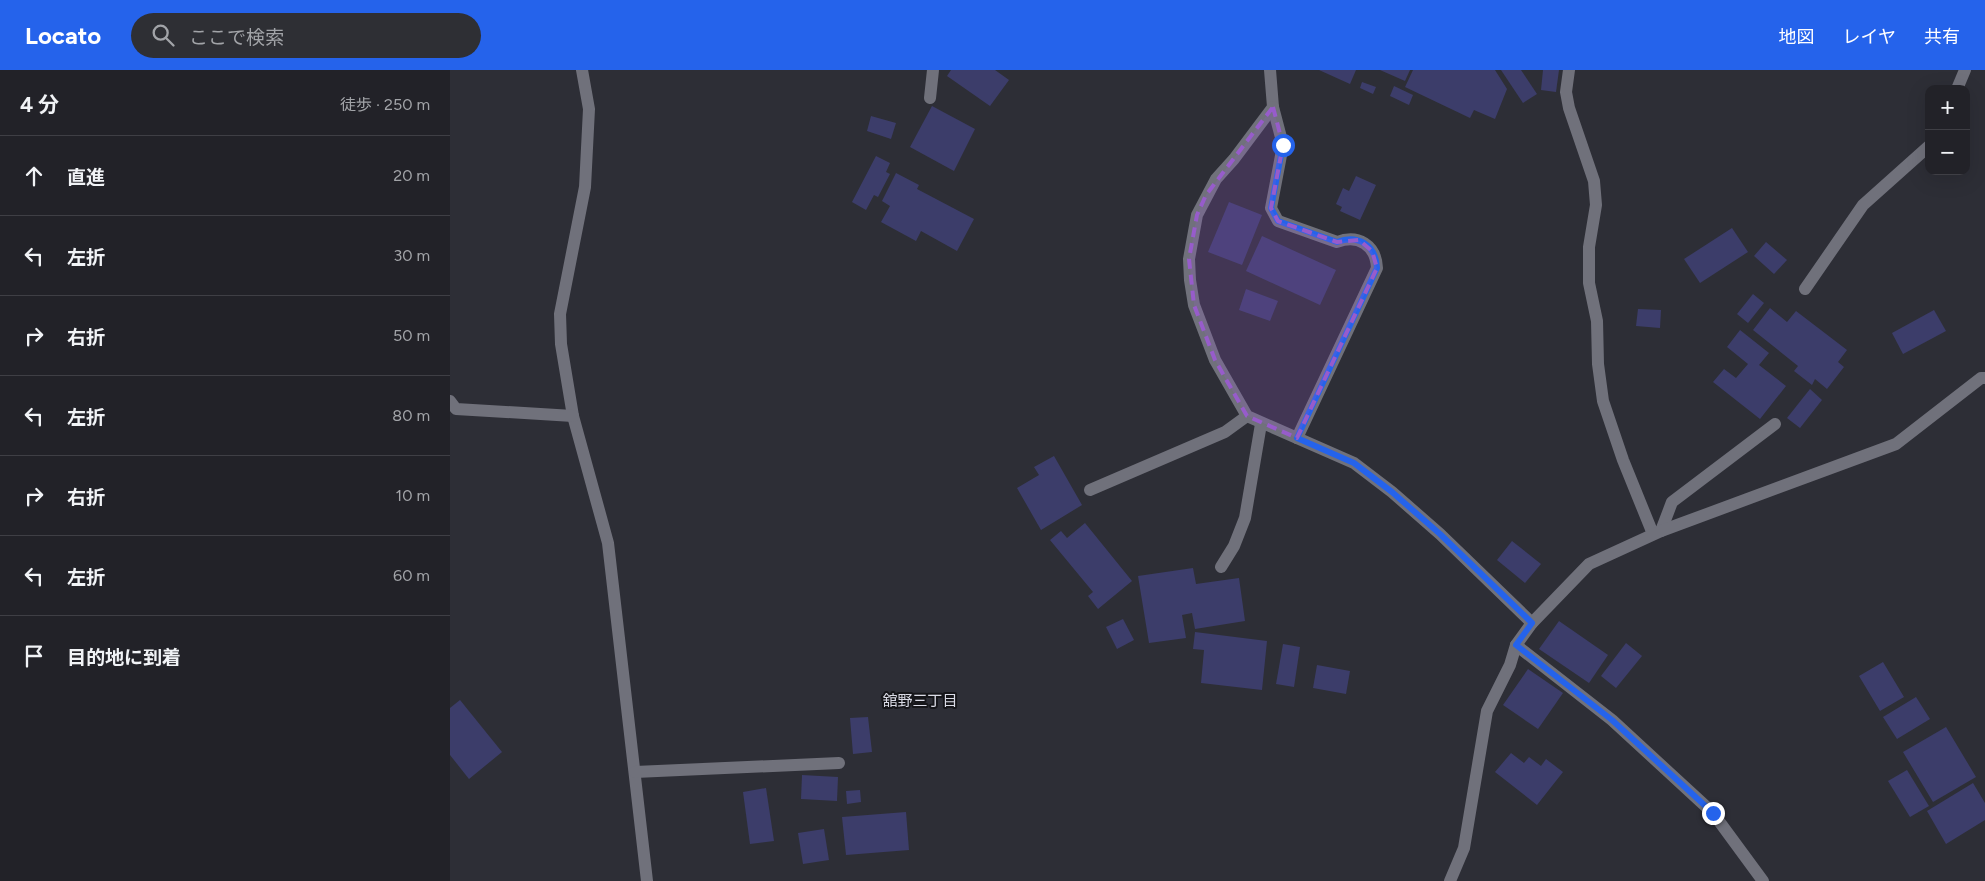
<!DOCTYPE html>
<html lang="ja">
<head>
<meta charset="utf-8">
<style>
  :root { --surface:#222228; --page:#2e2f34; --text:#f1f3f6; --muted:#a2a4a8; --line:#3f3f45; --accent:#2563eb }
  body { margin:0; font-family:Figtree,"Noto Sans JP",sans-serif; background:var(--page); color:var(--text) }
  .controls { position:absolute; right:15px; top:15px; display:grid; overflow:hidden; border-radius:10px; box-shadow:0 5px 20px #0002 }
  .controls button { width:45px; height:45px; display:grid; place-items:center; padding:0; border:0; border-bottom:1px solid var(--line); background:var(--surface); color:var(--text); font:25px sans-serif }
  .stop { position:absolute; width:15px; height:15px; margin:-11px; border:4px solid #2563eb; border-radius:50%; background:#fff }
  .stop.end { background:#2563eb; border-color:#fff; box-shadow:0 1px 5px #0008 }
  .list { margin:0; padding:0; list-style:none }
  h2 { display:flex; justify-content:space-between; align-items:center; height:65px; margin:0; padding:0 20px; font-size:21px }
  h2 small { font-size:16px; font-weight:400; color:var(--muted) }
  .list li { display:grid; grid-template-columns:32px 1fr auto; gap:15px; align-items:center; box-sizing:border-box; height:80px; padding:0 20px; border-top:1px solid var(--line) }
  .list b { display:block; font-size:19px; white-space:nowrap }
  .list em { font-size:16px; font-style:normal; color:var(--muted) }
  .icon { flex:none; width:28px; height:28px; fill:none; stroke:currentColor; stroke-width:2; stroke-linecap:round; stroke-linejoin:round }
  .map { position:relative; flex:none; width:1535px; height:811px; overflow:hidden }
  header { display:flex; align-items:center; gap:30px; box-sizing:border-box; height:70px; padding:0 25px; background:var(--accent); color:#fff }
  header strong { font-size:24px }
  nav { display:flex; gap:28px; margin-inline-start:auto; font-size:18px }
  .search { width:350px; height:45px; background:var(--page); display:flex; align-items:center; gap:12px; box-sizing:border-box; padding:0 18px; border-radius:28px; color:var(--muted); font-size:19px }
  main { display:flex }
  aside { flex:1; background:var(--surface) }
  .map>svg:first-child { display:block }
</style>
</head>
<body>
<header>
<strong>Locato</strong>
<div class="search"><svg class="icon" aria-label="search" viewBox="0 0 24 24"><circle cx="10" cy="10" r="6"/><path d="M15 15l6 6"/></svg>ここで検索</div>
<nav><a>地図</a><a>レイヤ</a><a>共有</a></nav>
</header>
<main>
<aside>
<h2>4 分<small>徒歩 · 250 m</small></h2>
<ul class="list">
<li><svg class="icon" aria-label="ahead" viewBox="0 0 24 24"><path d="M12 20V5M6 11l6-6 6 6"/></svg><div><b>直進</b></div><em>20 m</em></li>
<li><svg class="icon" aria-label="left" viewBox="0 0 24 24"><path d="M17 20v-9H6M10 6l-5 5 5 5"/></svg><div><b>左折</b></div><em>30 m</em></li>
<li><svg class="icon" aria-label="right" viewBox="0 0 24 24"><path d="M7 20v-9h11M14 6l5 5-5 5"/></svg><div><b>右折</b></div><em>50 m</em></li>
<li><svg class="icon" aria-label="left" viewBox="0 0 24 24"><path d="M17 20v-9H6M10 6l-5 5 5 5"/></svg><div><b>左折</b></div><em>80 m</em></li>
<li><svg class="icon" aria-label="right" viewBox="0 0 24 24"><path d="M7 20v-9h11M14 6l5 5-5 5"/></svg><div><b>右折</b></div><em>10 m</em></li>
<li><svg class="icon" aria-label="left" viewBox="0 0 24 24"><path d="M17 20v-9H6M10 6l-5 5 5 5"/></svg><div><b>左折</b></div><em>60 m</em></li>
<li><svg class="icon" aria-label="arrive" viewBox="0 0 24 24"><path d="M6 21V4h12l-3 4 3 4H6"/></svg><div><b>目的地に到着</b></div></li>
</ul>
</aside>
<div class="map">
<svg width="1535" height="811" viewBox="0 0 1535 811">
  <rect width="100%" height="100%" fill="#2d2e36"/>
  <g fill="#3c3d6a">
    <polygon points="501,0 545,0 559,10 540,36 497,6"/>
    <polygon points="869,0 906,0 900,14"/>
    <polygon points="930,0 960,0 955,11"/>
    <polygon points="963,0 1045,0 1057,19 1045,49 1024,40 1020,48 955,17"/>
    <polygon points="1051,0 1071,0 1087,24 1073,33"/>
    <polygon points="1093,0 1109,0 1106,22 1091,20"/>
    <polygon points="912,12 926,17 923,24 910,18"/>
    <polygon points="944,16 963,25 959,35 940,26"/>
    <polygon points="482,36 525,59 504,101 460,77"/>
    <polygon points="421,46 446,53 441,69 417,61"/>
    <polygon points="426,86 440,93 436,102 440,104 428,127 424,125 416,140 402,132"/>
    <polygon points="446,103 469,115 467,119 524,149 507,181 471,161 466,171 431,152 440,136 432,131"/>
    <polygon points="906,106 926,115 910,150 890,141 892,137 886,134 893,118 899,121"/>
    <polygon points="779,132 812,145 792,195 758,182"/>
    <polygon points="1282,158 1298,182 1250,213 1234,189"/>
    <polygon points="812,166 886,200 870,235 796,201"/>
    <polygon points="1316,172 1337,190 1324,204 1304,186"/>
    <polygon points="796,219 828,231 820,251 789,240"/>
    <polygon points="1303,224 1314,233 1298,253 1287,244"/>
    <polygon points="1320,238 1337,252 1346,241 1397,280 1388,292 1394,297 1377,319 1365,309 1362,315 1344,301 1348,296 1303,260"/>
    <polygon points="1188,239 1211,240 1210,258 1186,256"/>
    <polygon points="1484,240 1496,261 1453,284 1442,263"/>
    <polygon points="1290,260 1319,283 1309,295 1336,316 1310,349 1263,312 1274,299 1286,308 1298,294 1277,277"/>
    <polygon points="1360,319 1372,330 1350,358 1337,348"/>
    <polygon points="604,386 632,435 591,460 567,418 589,405 584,397"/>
    <polygon points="635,453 682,511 648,539 638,526 643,522 600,470 611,461 617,468"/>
    <polygon points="1062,471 1091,494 1075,513 1047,490"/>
    <polygon points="743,498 746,514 789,508 795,551 745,559 742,543 732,545 736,568 699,573 688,506"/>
    <polygon points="673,549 684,570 667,579 656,557"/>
    <polygon points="1109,551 1158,585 1139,613 1089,579"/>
    <polygon points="745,562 817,571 812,620 751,613 754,580 743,579"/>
    <polygon points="1176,573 1192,586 1166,618 1151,606"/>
    <polygon points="833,574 850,577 844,617 826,614"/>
    <polygon points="1433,592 1454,627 1430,641 1409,606"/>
    <polygon points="867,595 900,601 896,624 863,618"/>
    <polygon points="1078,599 1113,623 1088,659 1053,635"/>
    <polygon points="1466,627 1480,649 1447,669 1433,647"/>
    <polygon points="10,630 52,682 19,709 0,685 0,638"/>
    <polygon points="418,647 422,682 403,684 400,648"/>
    <polygon points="1496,657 1526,707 1483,732 1453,682"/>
    <polygon points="1061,683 1074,693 1079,687 1091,696 1096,689 1113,702 1087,735 1045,702"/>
    <polygon points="1457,700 1479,736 1460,747 1438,711"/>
    <polygon points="352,705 388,707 387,731 351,729"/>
    <polygon points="1523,713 1535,733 1535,750 1496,774 1477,741"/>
    <polygon points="316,718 324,771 300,774 293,722"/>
    <polygon points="410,720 411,732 397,734 396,721"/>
    <polygon points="456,742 459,780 396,785 392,747"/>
    <polygon points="374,759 379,790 353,794 348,763"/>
  </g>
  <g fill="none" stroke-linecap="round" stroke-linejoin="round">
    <g stroke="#70717b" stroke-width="12">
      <polyline points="1119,0 1116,22 1119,38 1144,111 1146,135 1139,177 1139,213 1147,251 1148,294 1153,331 1173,390 1203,464"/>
      <polyline points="1507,19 1515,0"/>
      <polyline points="480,28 483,0"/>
      <polyline points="1355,219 1413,135 1479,76"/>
      <polyline points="1211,461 1222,432 1325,354"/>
      <polyline points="1066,575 1162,650 1263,743 1313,811"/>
    </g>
    <g stroke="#70717b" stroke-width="12">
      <polyline points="132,0 139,39 135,117 110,244 111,274 123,346 158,473 197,811"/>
      <polyline points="820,0 823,37 784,89 766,109 747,145 739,189 740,210 744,235 765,290 797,346 904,393 942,422 990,464 1082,553 1066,575 1060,595 1037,641 1014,778 1000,811"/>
      <path d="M823 37 833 75 821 138 828 151 887 172C908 164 926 175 927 198L847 368"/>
      <polyline points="0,331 6,339 123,346"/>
      <polyline points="640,420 775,362 797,346"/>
      <polyline points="771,497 784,476 795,448 811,354"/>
      <polyline points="1082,553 1139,494 1211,461 1446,374 1531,308 1535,308"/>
      <polyline points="185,702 389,693"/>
    </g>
  </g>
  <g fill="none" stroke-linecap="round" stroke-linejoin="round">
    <path stroke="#2563eb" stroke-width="6" d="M833 75 821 138 828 151 887 172C908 164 926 175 927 198L847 368 904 393 942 422 990 464 1082 553 1066 575 1162 650 1263 743"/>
  </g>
  <path fill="#975ccb" fill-opacity="0.2" stroke="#975ccb" stroke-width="4" stroke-dasharray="10 6" stroke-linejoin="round" d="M823 37 833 75 821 138 828 151 887 172 909 170 922 181 927 198 847 368 797 346 765 290 744 235 739 189 747 145 756 125Z"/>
  <g text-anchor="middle" stroke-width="4" stroke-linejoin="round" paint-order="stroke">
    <g font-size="15" fill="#dadbe6" stroke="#16161a">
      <text x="470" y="636">舘野三丁目</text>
    </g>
  </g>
</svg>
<div class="controls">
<button>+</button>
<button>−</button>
</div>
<div class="stop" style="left:833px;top:75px"></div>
<div class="stop end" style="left:1263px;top:743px"></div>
</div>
</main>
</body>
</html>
